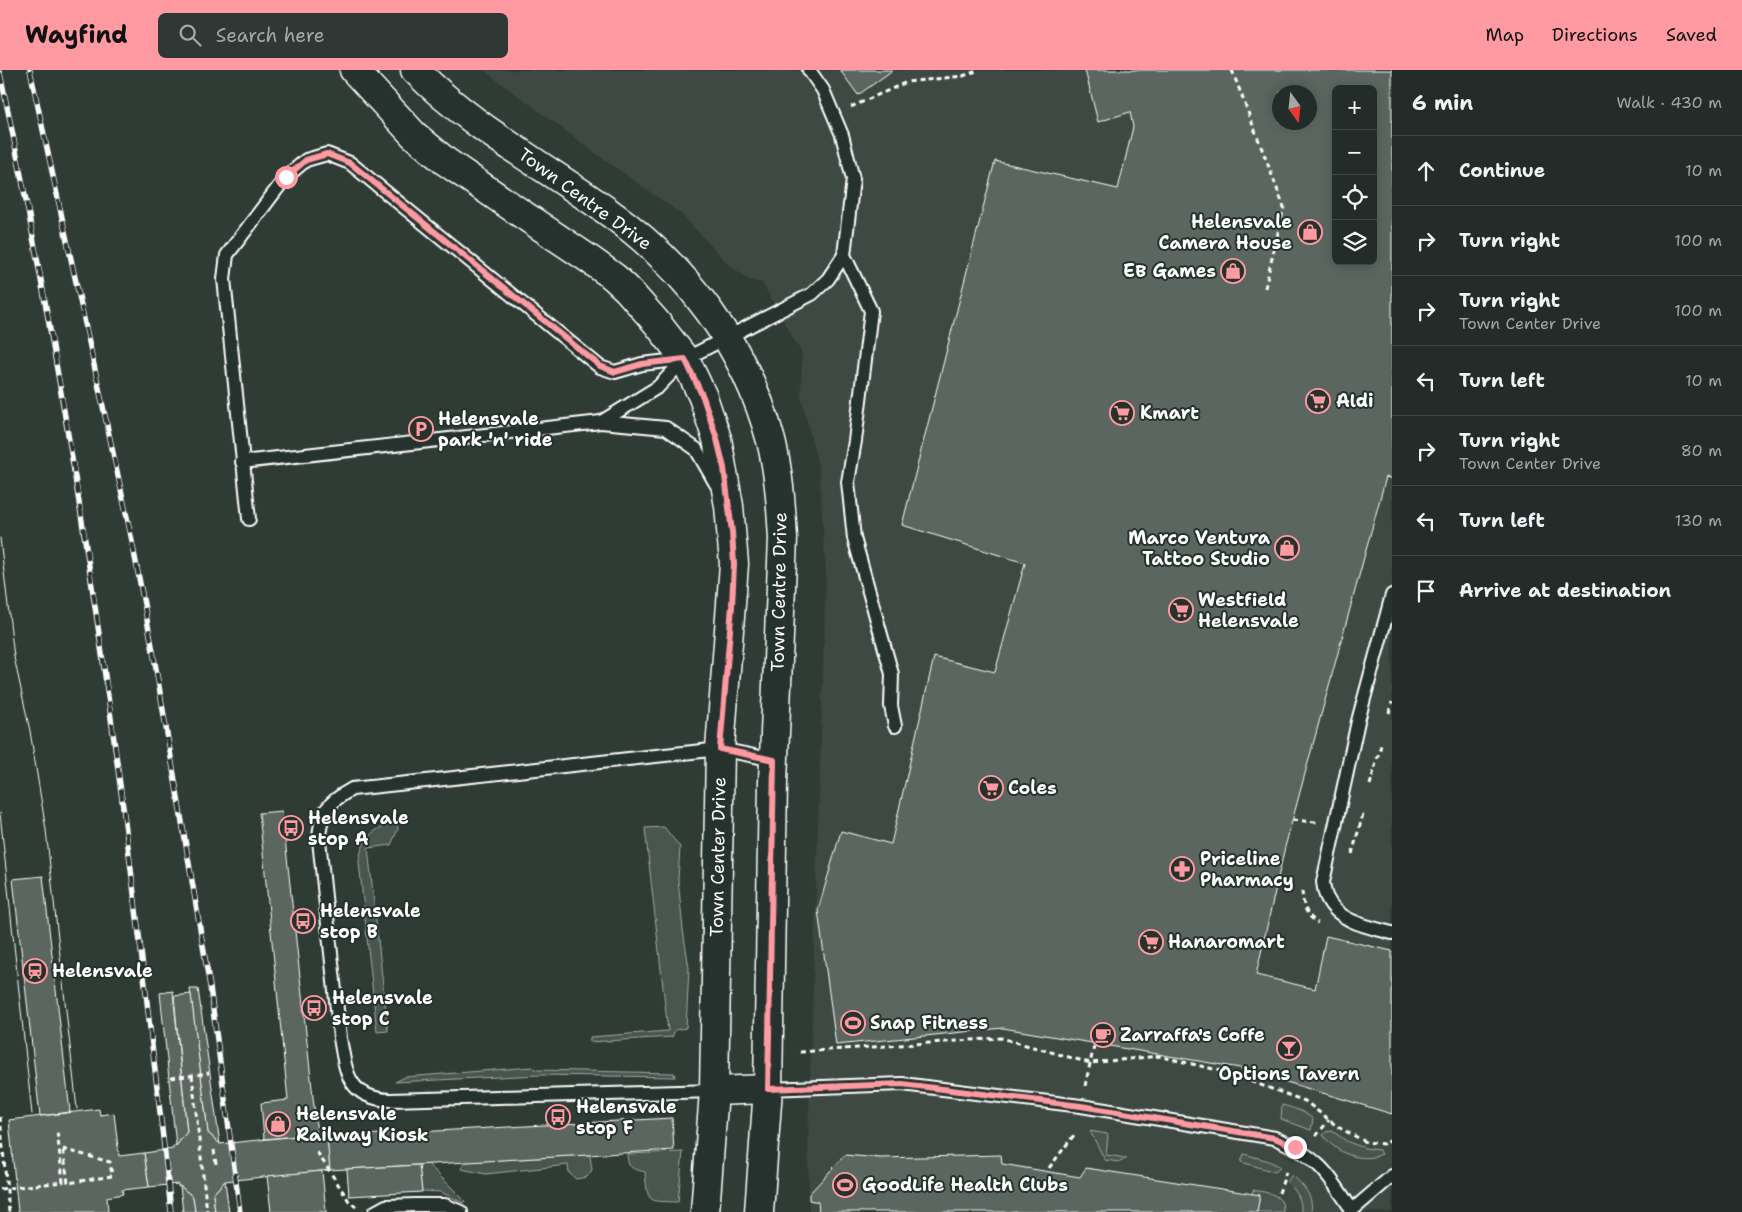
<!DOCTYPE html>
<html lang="en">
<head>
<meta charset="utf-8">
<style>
  :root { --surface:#232c28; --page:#2f3834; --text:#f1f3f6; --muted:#a3a7a8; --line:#404845; --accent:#ff9aa2 }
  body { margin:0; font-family:"Shantell Sans",sans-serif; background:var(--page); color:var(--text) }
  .controls { position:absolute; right:15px; top:15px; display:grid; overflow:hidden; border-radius:8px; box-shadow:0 2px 12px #0003 }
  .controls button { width:45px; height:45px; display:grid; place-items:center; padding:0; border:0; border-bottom:1px solid var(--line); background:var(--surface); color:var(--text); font:25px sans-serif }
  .compass { position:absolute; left:1272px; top:15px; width:45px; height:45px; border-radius:50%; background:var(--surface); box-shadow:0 2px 12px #0003; rotate:165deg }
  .stop { position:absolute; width:15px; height:15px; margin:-11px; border:4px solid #ff9aa2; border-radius:50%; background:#fff }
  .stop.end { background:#ff9aa2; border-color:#fff; box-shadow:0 1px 5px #0008 }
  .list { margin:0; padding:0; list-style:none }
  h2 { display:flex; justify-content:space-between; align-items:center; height:65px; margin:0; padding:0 20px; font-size:21px }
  h2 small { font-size:16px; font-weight:400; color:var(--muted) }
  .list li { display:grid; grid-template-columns:32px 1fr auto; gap:15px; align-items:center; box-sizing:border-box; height:70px; padding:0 20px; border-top:1px solid var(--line) }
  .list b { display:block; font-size:19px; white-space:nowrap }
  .list p { margin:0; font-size:16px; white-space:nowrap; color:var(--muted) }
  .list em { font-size:16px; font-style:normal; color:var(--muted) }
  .icon { flex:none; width:28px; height:28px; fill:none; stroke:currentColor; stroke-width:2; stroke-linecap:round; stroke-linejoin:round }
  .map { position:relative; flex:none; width:1392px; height:1142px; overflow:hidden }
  header { display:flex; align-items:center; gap:30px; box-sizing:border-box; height:70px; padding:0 25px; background:var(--accent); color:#111 }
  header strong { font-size:24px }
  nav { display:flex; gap:28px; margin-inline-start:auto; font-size:18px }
  .search { width:350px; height:45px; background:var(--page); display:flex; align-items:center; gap:12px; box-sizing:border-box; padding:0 18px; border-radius:8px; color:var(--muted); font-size:19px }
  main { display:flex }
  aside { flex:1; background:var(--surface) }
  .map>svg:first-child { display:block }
</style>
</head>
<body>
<header>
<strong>Wayfind</strong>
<div class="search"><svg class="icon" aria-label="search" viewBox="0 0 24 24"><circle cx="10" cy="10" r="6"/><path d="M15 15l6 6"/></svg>Search here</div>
<nav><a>Map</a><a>Directions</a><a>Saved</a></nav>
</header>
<main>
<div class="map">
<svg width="1392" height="1142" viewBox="0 0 1392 1142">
  <rect width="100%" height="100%" fill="#2f3b35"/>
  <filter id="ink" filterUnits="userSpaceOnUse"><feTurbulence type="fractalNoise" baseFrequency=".02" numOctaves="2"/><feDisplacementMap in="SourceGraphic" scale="10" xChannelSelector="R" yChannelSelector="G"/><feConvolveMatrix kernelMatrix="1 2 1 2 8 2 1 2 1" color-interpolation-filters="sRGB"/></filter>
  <g filter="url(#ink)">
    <path fill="#3c4842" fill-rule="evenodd" d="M483 0H1392V1142H809L808 1068 826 504 819 400 801 327 802 284 762 213 750 210 728 194 681 144 602 88ZM1336 19H1373V191H1336ZM1280 22H1310V52H1280Z"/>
    <g fill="#4a544f" stroke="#a4aaa7">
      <path d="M397 754 398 759 391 775 368 778 388 961 377 962 359 792C362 769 373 756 397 754Z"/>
      <polygon points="664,757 680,777 678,809 683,860 689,898 686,958 675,960 672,967 590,972 590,967 668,961 645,758"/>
      <polygon points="532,997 537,1000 674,1003 675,1007 540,1005 395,1012 405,1007"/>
      <path d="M1282 1035C1293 1038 1305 1041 1313 1049L1311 1060 1281 1049Z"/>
      <polygon points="1090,1061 1107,1064 1108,1066 1106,1085 1127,1088 1120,1092 1105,1090"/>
      <path d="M1332 1061 1348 1072 1365 1078 1379 1080 1382 1084C1362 1094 1335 1083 1323 1065L1326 1062Z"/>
      <path d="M683 1082 678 1132C647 1131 648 1134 645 1102 631 1098 628 1099 627 1084Z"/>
      <polygon points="1244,1084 1269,1091 1281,1097 1275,1102 1241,1092"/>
      <polygon points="590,1085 592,1100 587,1107 576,1109 569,1103 568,1095 486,1104 461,1099 464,1092"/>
      <polygon points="428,1094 465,1131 463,1133 441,1122 422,1121 419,1095"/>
      <path d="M1292 1105C1303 1115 1314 1126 1311 1142H1301C1302 1128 1296 1121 1287 1112Z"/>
      <path d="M1253 1120C1268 1123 1284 1123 1283 1142H1257L1260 1125 1252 1124Z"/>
    </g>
    <g fill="#5b6661" stroke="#fff" fill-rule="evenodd">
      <polygon points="840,0 893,0 858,25"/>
      <path d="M1085 0H1392V409L1386 407 1285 777 1256 905 1315 919 1326 866 1392 881V1044L1240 998 1003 958 836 975 818 840 841 761 891 774 934 587 995 602 1025 493 902 455 995 91 1118 119 1133 57 1130 42 1098 52ZM1336 19H1373V191H1336ZM1280 22H1310V52H1280Z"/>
      <polygon points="282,741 317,1064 264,1069 261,1033 288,1030 259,743"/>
      <polygon points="43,806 70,1042 40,1046 13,809"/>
      <polygon points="190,919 198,919 220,1074 208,1063"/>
      <polygon points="173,921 187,1062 176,1076 160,923"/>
      <polygon points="191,924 208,1063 220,1074 327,1063 330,1100 225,1111 213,1124 215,1142 195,1142 193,1127 180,1116 178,1117 178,1114 149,1117 144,1083 173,1079 173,1076 176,1076 187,1062 174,926"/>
      <polygon points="99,1039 100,1045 114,1043 119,1086 144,1083 149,1117 122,1120 123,1124 107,1127 108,1142 18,1142 9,1050"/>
      <polygon points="672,1048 674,1080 330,1100 327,1067"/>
      <polygon points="845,1085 880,1088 1001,1085 1002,1094 1080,1107 1086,1098 1260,1125 1257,1142 819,1142 818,1132 809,1130 809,1124"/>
      <polygon points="419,1095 422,1122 349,1126 347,1099"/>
      <polygon points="322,1101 326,1142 271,1142 267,1106"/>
      <polygon points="225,1111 229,1142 215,1142 213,1124"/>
      <polygon points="180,1116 193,1127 195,1142 183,1142"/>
    </g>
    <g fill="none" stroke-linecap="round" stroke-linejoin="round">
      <defs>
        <g id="service">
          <polyline points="844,185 871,241 855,371 848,412 854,468 892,604 891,636 895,656"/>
          <polyline points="601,352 666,358 696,379 716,414"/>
          <polyline points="242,392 601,352 658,317 685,289 812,224 828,209 844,185 853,109 842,65 823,20 809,0"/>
          <polyline points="249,449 224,209 227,185 286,107 306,90 327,84 350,93 600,297 615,302 642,294 685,289"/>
          <path d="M1392 525 1358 651 1323 812C1324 817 1324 823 1327 828 1338 852 1369 857 1392 863"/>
          <path d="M768 1019 902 1014 1081 1036 1275 1068C1318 1087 1327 1102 1352 1140"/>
          <path d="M714 1021 390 1030C348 1028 346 1003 340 968L319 770C320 742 328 732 352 719L720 679 774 690"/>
          <polyline points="375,1142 386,1136 416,1135 445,1135 461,1142"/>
          <polyline points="1350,1142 1392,1106"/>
        </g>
        <g id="tertiary">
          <polyline points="354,0 414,65 445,91 519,142 589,189 614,207 627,219 657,253 685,289 703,327 717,369 729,436 734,494 720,679 714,1021 705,1142"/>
          <path d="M415 0C470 56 543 95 607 141 686 196 746 277 771 371 779 402 781 436 783 468L773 712 768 1019 759 1142"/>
          <polyline points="714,1021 768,1019"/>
        </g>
      </defs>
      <use href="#service" stroke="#fff" stroke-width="16"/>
      <use href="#tertiary" stroke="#fff" stroke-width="31"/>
      <g stroke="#fff" stroke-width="3" stroke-dasharray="5 4" stroke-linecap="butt">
        <polyline points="1232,0 1284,137 1265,218"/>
        <polyline points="851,37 907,12 963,6 979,0"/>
        <polyline points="1389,643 1392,632"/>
        <polyline points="1370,715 1381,675"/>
        <polyline points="1293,750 1315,752 1314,753"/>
        <polyline points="1352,784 1363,744"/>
        <path d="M1302 821C1303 835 1305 845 1318 853"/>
        <polyline points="800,982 1001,968 1090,993 1158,986 1222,1001 1305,1031 1338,1057 1366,1072 1383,1074 1392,1070"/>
        <polyline points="192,1005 207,1142"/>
        <polyline points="171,1008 209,1003"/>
        <polyline points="1085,1016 1094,976"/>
        <polyline points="0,1047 9,1142"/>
        <polyline points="1316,1066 1329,1050"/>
        <polygon points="63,1079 110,1092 112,1106 68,1113"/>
        <polyline points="214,1080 216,1094"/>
        <polyline points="317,1082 349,1131 356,1137"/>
        <polyline points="1049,1098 1074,1065"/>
        <polyline points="0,1119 63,1112 57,1061"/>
        <polyline points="1279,1123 1286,1102"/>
      </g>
      <use href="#service" stroke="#26332d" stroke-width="12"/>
      <use href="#tertiary" stroke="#26332d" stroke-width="28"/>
      <g stroke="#fff" stroke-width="1">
        <polyline points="0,468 14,587 30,661 46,760 77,1039"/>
        <polyline points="0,743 32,1044"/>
      </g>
      <defs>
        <g id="rail">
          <polyline points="30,0 130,461 153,581 210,917 240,1142"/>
          <path d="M0 3C65 307 110 615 146 923 154 996 164 1069 171 1142"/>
        </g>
      </defs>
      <use href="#rail" stroke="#fff" stroke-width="5.5"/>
      <use href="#rail" stroke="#26332d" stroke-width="4" stroke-dasharray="11" stroke-linecap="butt"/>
    </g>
  </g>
  <g fill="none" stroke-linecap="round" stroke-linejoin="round" filter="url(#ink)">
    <polyline stroke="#ff9aa2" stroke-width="6" points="286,107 306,90 327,84 350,93 600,296 615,302 642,294 685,289 703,327 717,369 724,398 732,462 734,494 732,536 720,679 774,690 768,1019 902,1014 1081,1036 1275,1068 1295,1077"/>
  </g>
  <defs>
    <symbol id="shop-ring" viewBox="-11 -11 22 22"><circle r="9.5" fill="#26332d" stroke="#ff9aa2" stroke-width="1.5"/><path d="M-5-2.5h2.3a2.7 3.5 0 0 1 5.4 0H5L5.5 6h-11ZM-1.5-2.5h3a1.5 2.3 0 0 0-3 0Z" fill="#ff9aa2"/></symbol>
    <symbol id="supermarket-ring" viewBox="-11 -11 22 22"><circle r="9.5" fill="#26332d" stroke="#ff9aa2" stroke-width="1.5"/><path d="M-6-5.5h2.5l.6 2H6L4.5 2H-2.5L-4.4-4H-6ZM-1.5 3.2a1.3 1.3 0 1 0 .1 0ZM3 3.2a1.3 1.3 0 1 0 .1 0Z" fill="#ff9aa2"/></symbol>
    <symbol id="parking-ring" viewBox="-11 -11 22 22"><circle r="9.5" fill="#26332d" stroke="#ff9aa2" stroke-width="1.5"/><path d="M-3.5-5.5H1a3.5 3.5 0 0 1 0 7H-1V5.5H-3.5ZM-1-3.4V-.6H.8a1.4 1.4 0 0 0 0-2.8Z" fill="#ff9aa2"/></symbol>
    <symbol id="bus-ring" viewBox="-11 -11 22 22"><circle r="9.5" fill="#26332d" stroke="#ff9aa2" stroke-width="1.5"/><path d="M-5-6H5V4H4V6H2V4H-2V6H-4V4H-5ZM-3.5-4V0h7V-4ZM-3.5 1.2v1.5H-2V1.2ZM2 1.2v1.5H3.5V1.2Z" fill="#ff9aa2"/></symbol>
    <symbol id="pharmacy-ring" viewBox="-11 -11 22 22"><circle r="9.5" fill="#26332d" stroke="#ff9aa2" stroke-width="1.5"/><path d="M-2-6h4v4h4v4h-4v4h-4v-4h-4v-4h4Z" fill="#ff9aa2"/></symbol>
    <symbol id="station-ring" viewBox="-11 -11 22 22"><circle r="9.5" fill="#26332d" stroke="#ff9aa2" stroke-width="1.5"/><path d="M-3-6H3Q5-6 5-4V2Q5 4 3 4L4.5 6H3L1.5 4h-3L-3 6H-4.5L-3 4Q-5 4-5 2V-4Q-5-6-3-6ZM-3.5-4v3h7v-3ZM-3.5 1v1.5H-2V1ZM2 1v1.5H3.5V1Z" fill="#ff9aa2"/></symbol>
    <symbol id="stadium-ring" viewBox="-11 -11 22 22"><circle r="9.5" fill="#26332d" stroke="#ff9aa2" stroke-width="1.5"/><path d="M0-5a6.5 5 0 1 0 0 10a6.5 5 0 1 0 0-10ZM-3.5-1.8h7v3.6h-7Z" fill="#ff9aa2"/></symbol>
    <symbol id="cafe-ring" viewBox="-11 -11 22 22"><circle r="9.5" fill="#26332d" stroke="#ff9aa2" stroke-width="1.5"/><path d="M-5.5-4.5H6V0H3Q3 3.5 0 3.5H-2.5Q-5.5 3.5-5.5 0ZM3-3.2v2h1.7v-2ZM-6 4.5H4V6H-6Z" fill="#ff9aa2"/></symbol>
    <symbol id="bar-ring" viewBox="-11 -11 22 22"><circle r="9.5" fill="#26332d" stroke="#ff9aa2" stroke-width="1.5"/><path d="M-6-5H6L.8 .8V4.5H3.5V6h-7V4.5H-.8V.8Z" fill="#ff9aa2"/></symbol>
  </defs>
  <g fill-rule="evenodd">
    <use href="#shop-ring" x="1296" y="148" width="28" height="28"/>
    <use href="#shop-ring" x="1219" y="187" width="28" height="28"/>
    <use href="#supermarket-ring" x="1304" y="317" width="28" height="28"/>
    <use href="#supermarket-ring" x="1108" y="329" width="28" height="28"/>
    <use href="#parking-ring" x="407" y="345" width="28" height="28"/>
    <use href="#shop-ring" x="1273" y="464" width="28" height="28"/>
    <use href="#supermarket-ring" x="1167" y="526" width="28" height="28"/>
    <use href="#supermarket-ring" x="977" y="704" width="28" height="28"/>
    <use href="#bus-ring" x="277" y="744" width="28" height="28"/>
    <use href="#pharmacy-ring" x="1168" y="785" width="28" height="28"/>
    <use href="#bus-ring" x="289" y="837" width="28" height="28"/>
    <use href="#supermarket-ring" x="1137" y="858" width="28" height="28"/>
    <use href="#station-ring" x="21" y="887" width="28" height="28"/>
    <use href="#bus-ring" x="300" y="924" width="28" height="28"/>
    <use href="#stadium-ring" x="839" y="939" width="28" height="28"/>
    <use href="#cafe-ring" x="1089" y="951" width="28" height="28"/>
    <use href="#bar-ring" x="1275" y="964" width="28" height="28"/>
    <use href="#bus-ring" x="544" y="1033" width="28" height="28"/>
    <use href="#shop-ring" x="264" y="1040" width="28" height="28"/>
    <use href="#stadium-ring" x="831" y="1101" width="28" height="28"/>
  </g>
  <g text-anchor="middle" stroke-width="4" stroke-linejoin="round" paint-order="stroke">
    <g font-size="18" fill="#fff" stroke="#26332d">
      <text transform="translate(585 129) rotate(36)" y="6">Town Centre Drive</text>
      <text transform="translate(779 522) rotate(-89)" y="6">Town Centre Drive</text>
      <text transform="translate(718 787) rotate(-89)" y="6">Town Center Drive</text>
    </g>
    <g font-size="18" font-weight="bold" fill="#fff" stroke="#26332d" text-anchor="start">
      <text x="1292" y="158" text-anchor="end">Helensvale<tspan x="1292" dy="21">Camera House</tspan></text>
      <text x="1216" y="207" text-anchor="end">EB Games</text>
      <text x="1336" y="337">Aldi</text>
      <text x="1140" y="349">Kmart</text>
      <text x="438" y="355">Helensvale<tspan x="438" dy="21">park 'n' ride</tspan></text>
      <text x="1270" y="474" text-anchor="end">Marco Ventura<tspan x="1270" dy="21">Tattoo Studio</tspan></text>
      <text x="1198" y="536">Westfield<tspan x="1198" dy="21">Helensvale</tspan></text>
      <text x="1008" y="724">Coles</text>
      <text x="308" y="754">Helensvale<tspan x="308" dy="21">stop A</tspan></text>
      <text x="1200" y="795">Priceline<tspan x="1200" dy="21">Pharmacy</tspan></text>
      <text x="320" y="847">Helensvale<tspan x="320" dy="21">stop B</tspan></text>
      <text x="1168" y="878">Hanaromart</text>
      <text x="52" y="907">Helensvale</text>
      <text x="332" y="934">Helensvale<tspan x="332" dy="21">stop C</tspan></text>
      <text x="870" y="959">Snap Fitness</text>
      <text x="1120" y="971">Zarraffa's Coffe</text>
      <text x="1289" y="1010" text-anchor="middle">Options Tavern</text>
      <text x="576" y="1043">Helensvale<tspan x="576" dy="21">stop F</tspan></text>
      <text x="296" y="1050">Helensvale<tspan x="296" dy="21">Railway Kiosk</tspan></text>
      <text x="862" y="1121">GoodLife Health Clubs</text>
    </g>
  </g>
</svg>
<div class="controls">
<button>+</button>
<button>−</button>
<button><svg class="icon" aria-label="locate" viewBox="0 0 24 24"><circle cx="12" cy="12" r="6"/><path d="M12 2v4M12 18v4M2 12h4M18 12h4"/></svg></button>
<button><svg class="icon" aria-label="layers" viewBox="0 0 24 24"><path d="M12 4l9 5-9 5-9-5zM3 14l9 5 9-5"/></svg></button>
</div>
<svg class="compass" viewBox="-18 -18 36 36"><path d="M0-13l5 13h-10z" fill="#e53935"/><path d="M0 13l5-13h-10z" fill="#a3a7a8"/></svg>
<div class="stop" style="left:286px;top:107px"></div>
<div class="stop end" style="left:1295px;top:1077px"></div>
</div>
<aside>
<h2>6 min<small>Walk · 430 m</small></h2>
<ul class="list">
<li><svg class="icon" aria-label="ahead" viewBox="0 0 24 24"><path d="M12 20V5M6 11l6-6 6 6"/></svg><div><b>Continue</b></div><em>10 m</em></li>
<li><svg class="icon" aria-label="right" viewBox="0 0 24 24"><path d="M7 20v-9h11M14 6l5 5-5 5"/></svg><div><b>Turn right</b></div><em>100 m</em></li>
<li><svg class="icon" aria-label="right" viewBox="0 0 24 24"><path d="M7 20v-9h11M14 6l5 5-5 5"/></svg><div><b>Turn right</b><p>Town Center Drive</p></div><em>100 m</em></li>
<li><svg class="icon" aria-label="left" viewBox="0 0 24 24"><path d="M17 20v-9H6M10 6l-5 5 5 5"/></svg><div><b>Turn left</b></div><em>10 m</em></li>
<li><svg class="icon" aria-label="right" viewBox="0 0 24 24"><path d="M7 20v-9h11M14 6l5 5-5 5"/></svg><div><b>Turn right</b><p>Town Center Drive</p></div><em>80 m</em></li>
<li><svg class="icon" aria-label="left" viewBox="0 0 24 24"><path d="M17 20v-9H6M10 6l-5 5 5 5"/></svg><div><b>Turn left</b></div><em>130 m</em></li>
<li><svg class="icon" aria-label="arrive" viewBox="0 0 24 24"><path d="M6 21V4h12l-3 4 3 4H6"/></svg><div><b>Arrive at destination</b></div></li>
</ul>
</aside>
</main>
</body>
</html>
